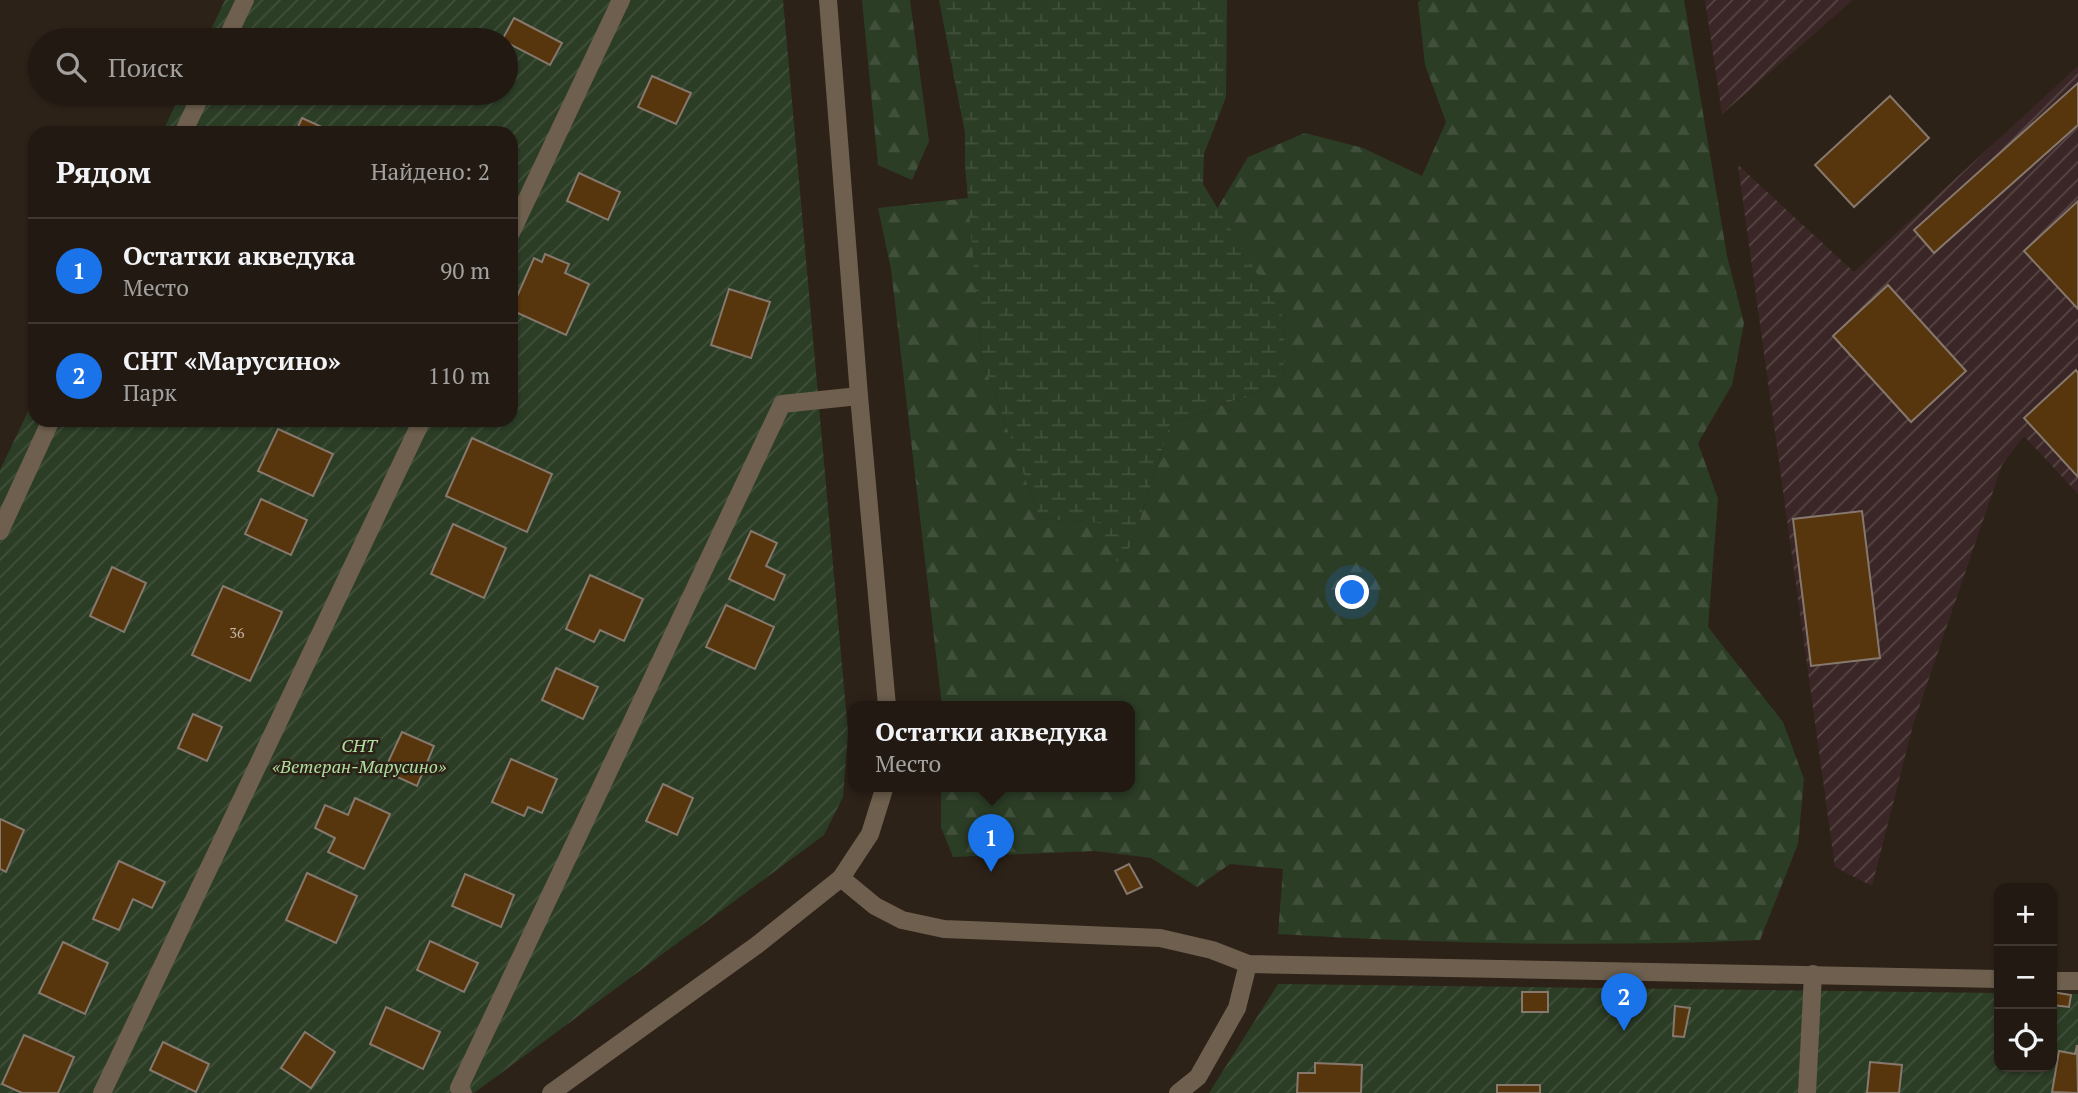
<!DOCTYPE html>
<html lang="ru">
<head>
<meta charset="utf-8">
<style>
  :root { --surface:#221a12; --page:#2e2720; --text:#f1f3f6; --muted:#a2a19f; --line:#3f3832; --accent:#1a73e8 }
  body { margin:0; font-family:"PT Serif",serif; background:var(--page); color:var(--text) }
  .controls { position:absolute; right:21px; bottom:21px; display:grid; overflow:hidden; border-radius:14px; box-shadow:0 2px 5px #0004 }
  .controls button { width:63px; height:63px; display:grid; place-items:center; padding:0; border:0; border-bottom:2px solid var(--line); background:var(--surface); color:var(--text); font:35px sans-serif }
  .you { position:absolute; left:1353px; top:593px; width:24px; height:24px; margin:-18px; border:5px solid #fff; border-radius:50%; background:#1a73e8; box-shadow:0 0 0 10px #1a73e833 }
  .badge { display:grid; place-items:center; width:46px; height:46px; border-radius:50%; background:var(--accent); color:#fff; font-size:23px; font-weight:700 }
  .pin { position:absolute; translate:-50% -58px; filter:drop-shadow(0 2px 4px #0008) }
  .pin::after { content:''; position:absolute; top:37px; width:24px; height:21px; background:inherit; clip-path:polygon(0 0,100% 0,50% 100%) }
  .popup { position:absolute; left:848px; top:701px; width:287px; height:91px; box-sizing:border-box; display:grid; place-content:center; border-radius:14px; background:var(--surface); filter:drop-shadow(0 2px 5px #0005); font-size:23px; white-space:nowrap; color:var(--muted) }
  .popup b { font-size:26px; color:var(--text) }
  .popup::after { content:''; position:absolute; left:50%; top:100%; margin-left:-14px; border:14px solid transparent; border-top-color:var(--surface) }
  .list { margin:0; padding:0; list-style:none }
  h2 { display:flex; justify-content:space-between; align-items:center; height:91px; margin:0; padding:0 28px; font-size:30px }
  h2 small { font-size:23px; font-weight:400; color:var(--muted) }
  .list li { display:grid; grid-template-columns:46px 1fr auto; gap:21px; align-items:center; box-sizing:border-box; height:105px; padding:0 28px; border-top:2px solid var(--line) }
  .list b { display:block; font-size:26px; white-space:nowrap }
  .list p { margin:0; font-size:23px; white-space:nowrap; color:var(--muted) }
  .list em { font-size:23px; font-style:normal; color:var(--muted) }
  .icon { flex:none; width:38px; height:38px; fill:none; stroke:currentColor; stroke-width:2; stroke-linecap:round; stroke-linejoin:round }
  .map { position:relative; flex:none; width:2078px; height:1093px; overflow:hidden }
  .search { position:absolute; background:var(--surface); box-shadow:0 2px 5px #0004; left:28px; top:28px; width:490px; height:77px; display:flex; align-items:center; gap:18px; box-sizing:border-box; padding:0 24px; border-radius:38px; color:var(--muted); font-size:26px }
  .panel { position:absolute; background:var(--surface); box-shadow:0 2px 5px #0004; left:28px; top:126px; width:490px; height:301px; border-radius:21px }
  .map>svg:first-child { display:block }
</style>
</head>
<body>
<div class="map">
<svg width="2078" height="1093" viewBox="0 0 2078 1093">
  <defs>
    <pattern id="industrial-furrows" width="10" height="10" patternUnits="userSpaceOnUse" patternTransform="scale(1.75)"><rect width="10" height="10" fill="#3a2626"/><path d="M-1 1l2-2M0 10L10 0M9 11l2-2" fill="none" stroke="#574645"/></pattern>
    <pattern id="forest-firs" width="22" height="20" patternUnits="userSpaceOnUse" patternTransform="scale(1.75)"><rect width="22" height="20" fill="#2c3d26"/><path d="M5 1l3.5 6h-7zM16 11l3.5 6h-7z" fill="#41503b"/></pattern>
    <pattern id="wetland-marsh" width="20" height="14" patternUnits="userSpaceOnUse" patternTransform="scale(1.75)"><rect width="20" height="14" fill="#2c3d26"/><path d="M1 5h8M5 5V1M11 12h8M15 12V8" fill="none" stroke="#41503b"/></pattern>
    <pattern id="garden-furrows" width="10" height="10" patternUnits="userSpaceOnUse" patternTransform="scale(1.75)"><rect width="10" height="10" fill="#2c3d26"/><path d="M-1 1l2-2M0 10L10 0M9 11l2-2" fill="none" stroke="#41503b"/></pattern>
  </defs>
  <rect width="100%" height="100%" fill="#2d2218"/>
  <g fill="url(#industrial-furrows)">
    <polygon points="1705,0 1853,0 1722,114"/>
    <polygon points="2078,66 2078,494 2024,436 2002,465 1913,725 1872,886 1835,867 1738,165 1854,272"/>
  </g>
  <g fill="url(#forest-firs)">
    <polygon points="862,0 910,0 929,141 912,180 878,165"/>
    <path d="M1421 0H1684L1727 256 1744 323 1732 385 1698 443 1718 499 1708 627 1783 722 1804 779 1798 844 1760 940C1599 947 1438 944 1278 934L1283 869 1230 864 1197 887 1151 858 1095 851 953 857 941 827V786H1129V706H942L891 269 878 208 969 198 982 359 1040 519 1101 523 1119 567 1133 541 1170 424 1283 382 1285 320 1217 209 1248 157 1305 133 1363 148 1422 176 1446 122 1425 65 1418 2Z"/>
  </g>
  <polygon fill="url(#wetland-marsh)" points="939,0 1227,0 1226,97 1204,154 1203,184 1285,320 1283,382 1170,424 1133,541 1119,568 1100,523 1040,519 982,359 965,165 965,133"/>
  <g fill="url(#garden-furrows)">
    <polygon points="225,0 783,0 848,733 843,797 824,835 474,1093 0,1093 0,470 35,397 35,420 511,420 511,133 162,133 181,93 506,93 506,40 206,40"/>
    <polygon points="1278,984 1999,993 1999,1067 2052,1067 2052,994 2078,994 2078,1093 1209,1093"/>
  </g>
  <g fill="#57350d" stroke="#86786c" stroke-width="2">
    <polygon points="514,18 562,43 550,65 502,40"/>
    <polygon points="652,76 691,93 676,124 638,107"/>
    <polygon points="2078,83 2078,125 1934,253 1914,230"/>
    <polygon points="1890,96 1929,138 1854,207 1815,165"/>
    <polygon points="302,118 335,133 295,133"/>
    <polygon points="579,173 620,192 608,220 567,201"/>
    <polygon points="2078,201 2078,309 2024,251"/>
    <polygon points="545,254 569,264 565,273 589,284 566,335 511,310 534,258 542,262"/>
    <polygon points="1888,285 1966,371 1911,422 1833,336"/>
    <polygon points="729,289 770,302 751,358 711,345"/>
    <polygon points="2076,370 2078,373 2078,477 2024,418"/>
    <polygon points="278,429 333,454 313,496 258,471"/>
    <polygon points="472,438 552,474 527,532 446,496"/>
    <polygon points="261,499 307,520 291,555 245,534"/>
    <polygon points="1862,511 1880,658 1811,666 1793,519"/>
    <polygon points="453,524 506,548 484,598 431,574"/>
    <polygon points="751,531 777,543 766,566 785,575 774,600 729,579"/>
    <polygon points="112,567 146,583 124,632 90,616"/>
    <polygon points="590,575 643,599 624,641 600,630 594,642 566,629"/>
    <polygon points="223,586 282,612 250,681 192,655"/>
    <polygon points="726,605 774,627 755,669 706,647"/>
    <polygon points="556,668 598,687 583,719 542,700"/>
    <polygon points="193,714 222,727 207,761 178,748"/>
    <polygon points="402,732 434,746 417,786 384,771"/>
    <polygon points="511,759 557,779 542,813 528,807 524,816 492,802"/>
    <polygon points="663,784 693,798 677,835 646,821"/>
    <polygon points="355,798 390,814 364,869 328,852 335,838 315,828 325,805 348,815"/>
    <polygon points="0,819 24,830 6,872 0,869"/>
    <polygon points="119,861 165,882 152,908 133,899 119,930 93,919"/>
    <polygon points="1129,864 1142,887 1127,894 1115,871"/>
    <polygon points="307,873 357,896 336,943 286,920"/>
    <polygon points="465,874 514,895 501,927 452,906"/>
    <polygon points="430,941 478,963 464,992 417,970"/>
    <polygon points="63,942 108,963 85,1014 39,993"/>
    <rect x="1522" y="992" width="26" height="20"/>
    <polygon points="2052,992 2071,995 2069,1007 2052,1005"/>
    <polygon points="1675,1006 1690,1008 1684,1037 1673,1036"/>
    <polygon points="386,1007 440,1032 423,1069 370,1044"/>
    <polygon points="305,1032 335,1052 311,1088 281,1068"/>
    <polygon points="24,1035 74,1057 58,1093 22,1093 2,1084"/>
    <polygon points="163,1042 209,1064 196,1092 150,1070"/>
    <polygon points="2077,1045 2078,1093 2052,1092 2059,1051 2075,1054"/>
    <polygon points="1870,1062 1902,1065 1899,1093 1867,1093"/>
    <polygon points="1315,1063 1362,1065 1361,1093 1297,1093 1298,1073 1315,1073"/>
    <rect x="1497" y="1085" width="43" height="8"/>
  </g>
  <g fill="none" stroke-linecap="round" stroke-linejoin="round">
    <g stroke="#6e5f4e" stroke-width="18">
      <polyline points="828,0 859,396 887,706"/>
      <polyline points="226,40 245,0"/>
      <polyline points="183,133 202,93"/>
      <polyline points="511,233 621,0"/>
      <polyline points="0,531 51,420"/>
      <polyline points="841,878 875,906 902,920 944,929 1160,938 1212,950 1248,964 1999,979"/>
      <polyline points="2052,981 2078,981"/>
      <polyline points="102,1093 422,420"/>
      <polyline points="463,1093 459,1088 782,404 859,396"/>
      <polyline points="551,1093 757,945 841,878 870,834 885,786"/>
      <polyline points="1178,1093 1198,1077 1237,1008 1248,964"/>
      <polyline points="1807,1093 1813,974"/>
    </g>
  </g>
  <g text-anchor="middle" stroke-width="5" stroke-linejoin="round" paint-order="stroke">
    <g font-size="14" fill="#c8baab">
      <text x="237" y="638">36</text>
    </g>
    <g font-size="18" font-style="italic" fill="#aee09f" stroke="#2d2218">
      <text x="359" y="752">СНТ<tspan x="359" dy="21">«Ветеран-Марусино»</tspan></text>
    </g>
  </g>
</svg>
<div class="controls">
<button>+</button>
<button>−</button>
<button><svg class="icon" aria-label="locate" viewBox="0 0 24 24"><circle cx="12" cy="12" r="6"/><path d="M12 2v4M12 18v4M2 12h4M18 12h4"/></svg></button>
</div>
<div class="you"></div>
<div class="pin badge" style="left:991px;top:872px">1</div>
<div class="popup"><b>Остатки акведука</b>Место</div>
<div class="pin badge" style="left:1624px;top:1031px">2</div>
<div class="search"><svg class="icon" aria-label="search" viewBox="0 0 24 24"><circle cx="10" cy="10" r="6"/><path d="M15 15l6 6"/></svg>Поиск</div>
<section class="panel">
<h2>Рядом<small>Найдено: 2</small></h2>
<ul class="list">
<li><span class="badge">1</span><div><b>Остатки акведука</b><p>Место</p></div><em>90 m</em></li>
<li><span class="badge">2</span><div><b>СНТ «Марусино»</b><p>Парк</p></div><em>110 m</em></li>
</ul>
</section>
</div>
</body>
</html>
